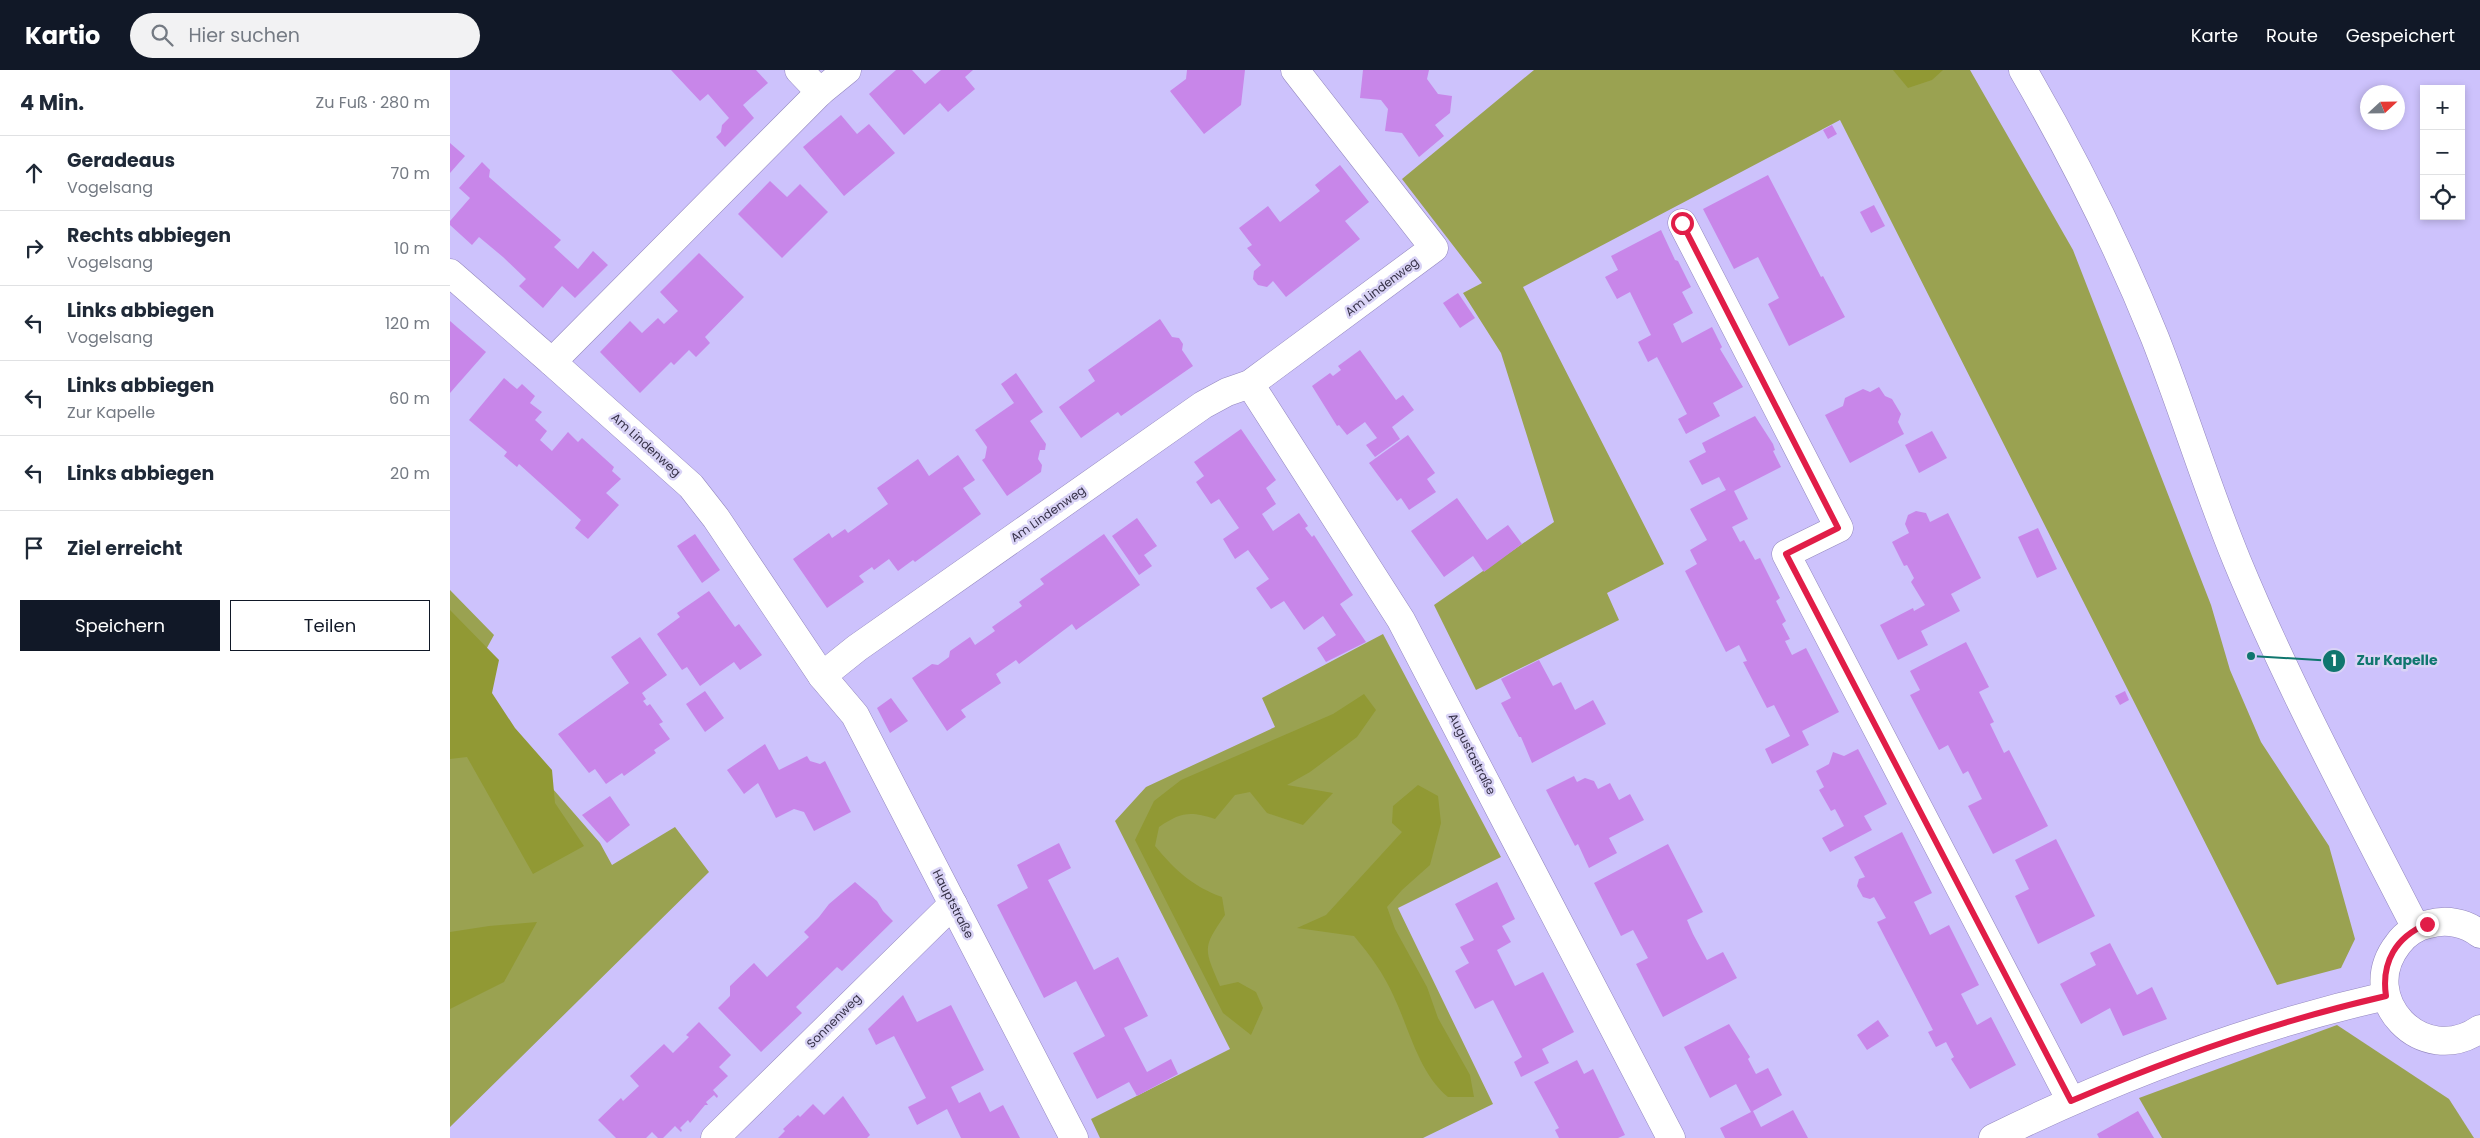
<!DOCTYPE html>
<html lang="de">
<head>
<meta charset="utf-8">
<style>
  :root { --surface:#fff; --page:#f2f2f3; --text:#1f2937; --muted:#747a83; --line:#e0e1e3; --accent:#111827 }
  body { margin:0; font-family:Poppins,sans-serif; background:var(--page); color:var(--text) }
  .controls { position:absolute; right:15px; top:15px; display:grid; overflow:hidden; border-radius:0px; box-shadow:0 2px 8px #0003 }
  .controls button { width:45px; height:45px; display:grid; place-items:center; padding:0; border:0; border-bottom:1px solid var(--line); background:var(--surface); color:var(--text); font:25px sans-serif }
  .compass { position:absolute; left:1910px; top:15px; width:45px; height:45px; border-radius:50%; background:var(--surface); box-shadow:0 2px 8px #0003; rotate:68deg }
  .stop { position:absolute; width:15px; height:15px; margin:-11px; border:4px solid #e11d48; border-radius:50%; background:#fff }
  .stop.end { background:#e11d48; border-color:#fff; box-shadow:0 1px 5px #0008 }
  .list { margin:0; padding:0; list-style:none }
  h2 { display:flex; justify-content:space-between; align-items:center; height:65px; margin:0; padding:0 20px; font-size:21px }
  h2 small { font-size:16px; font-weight:400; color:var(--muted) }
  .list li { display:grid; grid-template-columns:32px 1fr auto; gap:15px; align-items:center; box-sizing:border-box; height:75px; padding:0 20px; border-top:1px solid var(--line) }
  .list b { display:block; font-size:19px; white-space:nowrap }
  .list p { margin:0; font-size:16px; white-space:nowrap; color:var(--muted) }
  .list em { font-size:16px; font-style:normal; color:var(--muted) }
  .actions { display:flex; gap:10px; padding:15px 20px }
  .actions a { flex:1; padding:11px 0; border:1px solid var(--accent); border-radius:0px; text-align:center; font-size:18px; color:var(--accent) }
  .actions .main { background:var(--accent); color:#fff }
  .icon { flex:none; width:28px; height:28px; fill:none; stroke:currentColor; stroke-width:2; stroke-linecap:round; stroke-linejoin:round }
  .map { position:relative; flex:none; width:2030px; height:1068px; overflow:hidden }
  header { display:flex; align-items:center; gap:30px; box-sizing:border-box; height:70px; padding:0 25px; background:var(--accent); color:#fff }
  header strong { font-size:24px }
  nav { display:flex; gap:28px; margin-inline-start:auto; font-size:18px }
  .search { width:350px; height:45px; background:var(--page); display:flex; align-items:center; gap:12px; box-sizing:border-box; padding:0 18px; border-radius:28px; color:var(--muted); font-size:19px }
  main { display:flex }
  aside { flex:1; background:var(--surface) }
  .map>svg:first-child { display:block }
</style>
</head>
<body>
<header>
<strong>Kartio</strong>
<div class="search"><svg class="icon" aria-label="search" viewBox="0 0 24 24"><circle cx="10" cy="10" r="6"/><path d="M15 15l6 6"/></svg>Hier suchen</div>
<nav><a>Karte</a><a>Route</a><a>Gespeichert</a></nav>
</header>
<main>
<aside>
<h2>4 Min.<small>Zu Fuß · 280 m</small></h2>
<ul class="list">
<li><svg class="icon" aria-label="ahead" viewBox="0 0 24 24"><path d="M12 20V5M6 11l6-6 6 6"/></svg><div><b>Geradeaus</b><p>Vogelsang</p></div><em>70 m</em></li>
<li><svg class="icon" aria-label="right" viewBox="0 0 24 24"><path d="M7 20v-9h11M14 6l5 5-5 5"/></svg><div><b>Rechts abbiegen</b><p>Vogelsang</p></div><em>10 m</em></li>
<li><svg class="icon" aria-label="left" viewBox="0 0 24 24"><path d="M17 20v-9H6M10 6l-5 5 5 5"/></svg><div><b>Links abbiegen</b><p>Vogelsang</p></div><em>120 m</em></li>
<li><svg class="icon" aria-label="left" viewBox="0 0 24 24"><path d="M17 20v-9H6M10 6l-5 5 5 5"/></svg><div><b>Links abbiegen</b><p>Zur Kapelle</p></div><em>60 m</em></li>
<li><svg class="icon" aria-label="left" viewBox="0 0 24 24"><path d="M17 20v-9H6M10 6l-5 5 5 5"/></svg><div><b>Links abbiegen</b></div><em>20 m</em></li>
<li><svg class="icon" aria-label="arrive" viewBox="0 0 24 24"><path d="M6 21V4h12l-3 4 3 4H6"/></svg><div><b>Ziel erreicht</b></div></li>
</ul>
<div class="actions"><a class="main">Speichern</a><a>Teilen</a></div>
</aside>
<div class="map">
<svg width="2030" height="1068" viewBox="0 0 2030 1068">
  <rect width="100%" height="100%" fill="#cdc2fc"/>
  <g fill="#9aa251">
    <polygon points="1084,0 1520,0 1623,180 1761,535 1780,600 1811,672 1879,776 1905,869 1891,898 1827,915 1390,50 1073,217 1214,494 1157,523 1169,550 1026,620 984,535 1104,452 1051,283 1013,223 1032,213 952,109"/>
    <polygon points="0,520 44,565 15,618 150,773 162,795 225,757 259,802 0,1057"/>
    <polygon points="933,564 1051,787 948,838 1043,1034 973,1068 650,1068 641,1049 780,979 665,751 696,717 825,657 812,628"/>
    <polygon points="1887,955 1999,1029 2024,1068 1712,1068 1689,1028"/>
  </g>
  <g fill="#919934">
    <polygon points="1443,0 1493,0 1482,10 1458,18"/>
    <polygon points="0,540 49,590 42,623 65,658 102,700 105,733 134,776 83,804 17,687 0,689"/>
    <path d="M914 624 926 640 907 667 860 702 837 715 883 723 853 755 817 743 800 722 785 725 765 749C740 741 731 742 709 757L705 776C726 801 742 816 772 827L775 845C752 878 754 879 770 916L788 912 806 922 813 938 801 965 773 943 685 770 704 731 731 710 883 644Z"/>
    <path d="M968 715 988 726 991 753 980 795 952 820 937 837 945 859 977 917 988 948 1020 1005 1024 1027H998C969 1003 960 961 944 927 934 904 920 885 904 866L847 858 876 845 952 762 942 753 943 736Z"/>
    <polygon points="87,852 54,912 0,939 0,862 39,856"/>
  </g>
  <g fill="#c886e9">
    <polygon points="221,0 306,0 318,13 293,35 304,48 275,77 266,67 271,62 272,55 279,48 258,24 250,31"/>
    <polygon points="446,0 462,0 475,14 491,0 523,0 515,7 525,19 498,42 490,33 454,65 419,24"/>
    <polygon points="737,0 795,0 791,35 754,64 720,21 736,9"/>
    <polygon points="913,0 979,0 977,9 988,24 1002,26 1000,43 985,55 994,66 969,87 952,63 935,61 938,39 931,30 910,28"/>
    <polygon points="391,45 407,64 419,54 445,83 394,126 353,77"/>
    <polygon points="1382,55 1387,64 1378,69 1373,60"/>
    <polygon points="0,73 15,86 0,103"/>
    <polygon points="32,92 40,100 39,107 111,170 104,177 128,199 143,181 158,195 125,228 112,216 93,238 69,216 76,209 53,187 29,167 22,175 0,155 0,151 20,128 9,118"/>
    <polygon points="890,95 919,132 895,151 910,169 836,227 823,211 817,217 808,215 803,209 804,201 811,195 797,178 802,175 789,158 818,136 830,152 870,121 865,115"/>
    <polygon points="1318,105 1371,207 1373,206 1395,247 1339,276 1318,234 1329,228 1308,187 1284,199 1253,139"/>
    <polygon points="320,111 337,127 350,114 378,142 332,188 288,144"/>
    <polygon points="1424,135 1435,156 1421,163 1410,142"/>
    <polygon points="1211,160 1225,190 1228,191 1241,217 1232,222 1243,243 1223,254 1232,273 1262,257 1272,277 1270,279 1293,317 1263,333 1270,346 1236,364 1228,349 1237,344 1207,287 1198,292 1188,272 1201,265 1180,222 1167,229 1155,207 1168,200 1161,186"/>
    <polygon points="249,183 294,227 255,267 260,273 246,287 239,280 224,295 221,292 190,323 150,282 180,251 192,263 208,248 214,254 228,241 210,222"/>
    <polygon points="1008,223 1025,248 1010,258 993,233"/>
    <polygon points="710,249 722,267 729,268 733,274 732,280 743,296 671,346 668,342 631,368 609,337 645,311 638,300"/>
    <polygon points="0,251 36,282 0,323"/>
    <polygon points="910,280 946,330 953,325 964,340 942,357 950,369 925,387 916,375 927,368 915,352 897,365 889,355 887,356 862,316 880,303 883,306 891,300 888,296"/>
    <polygon points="566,303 593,342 580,351 596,374 595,380 590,380 588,389 592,395 591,402 557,426 532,390 535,388 537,377 525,360 564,333 551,314"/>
    <polygon points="54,308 67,319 72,314 85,326 80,333 92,342 85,350 97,361 90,370 102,381 118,362 128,372 132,368 164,397 162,401 171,409 156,423 169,435 138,469 125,458 131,450 69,394 67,397 54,386 57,382 19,350"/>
    <polygon points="1429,317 1435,326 1442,329 1451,344 1448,352 1454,364 1400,393 1375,345 1393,336 1395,328 1413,319 1420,322"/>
    <polygon points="1305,346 1323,374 1325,380 1323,381 1331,397 1284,421 1298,449 1282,457 1290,472 1294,470 1305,490 1310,488 1330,528 1326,531 1336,551 1332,554 1340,569 1335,571 1342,585 1356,578 1389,642 1352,661 1359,675 1322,694 1315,679 1340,666 1324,635 1317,638 1293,592 1297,591 1289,575 1276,582 1235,501 1247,494 1240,480 1257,470 1240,439 1276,420 1269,407 1252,415 1239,391 1256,382 1252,373"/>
    <polygon points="791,359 826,410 816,418 826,434 812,444 823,461 849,443 858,456 855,458 862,467 864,465 903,525 890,534 916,572 876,592 867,578 886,565 873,546 854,560 834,531 821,539 806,518 819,509 798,480 785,489 773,469 789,458 769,429 761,434 746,412 754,406 744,392"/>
    <polygon points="1482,361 1497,388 1469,403 1455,375"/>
    <polygon points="958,365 985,403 977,409 986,422 959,440 951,428 947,431 919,393"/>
    <polygon points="508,385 525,410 513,418 531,444 465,492 463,490 448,501 439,489 424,500 422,497 409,506 414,512 377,538 343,489 379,463 382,468 395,459 398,463 438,434 427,418 468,389 479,406"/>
    <polygon points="1007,428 1037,470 1058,455 1072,474 1034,502 1023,486 994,507 961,461"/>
    <polygon points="1466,441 1476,443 1480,452 1498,443 1531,508 1501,524 1510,541 1471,561 1478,575 1448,590 1430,555 1463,538 1464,541 1475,535 1461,512 1464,508 1457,495 1454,496 1442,472 1459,463 1455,454 1458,445"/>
    <polygon points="687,448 707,476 694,485 702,496 689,505 662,466"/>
    <polygon points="1588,458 1607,499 1587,508 1568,467"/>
    <polygon points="245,464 270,500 252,513 227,476"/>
    <polygon points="654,464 690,515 626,560 622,554 569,594 566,590 546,604 551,613 511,640 516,647 497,661 462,608 482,594 488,595 499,587 500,581 520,567 525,575 545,561 542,557 572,536 569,532 594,514 590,509"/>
    <polygon points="259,521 285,557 289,554 312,585 290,600 284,592 250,616 237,597 232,600 207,564 230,547 227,543"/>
    <polygon points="190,567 217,605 192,623 196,629 193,631 197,636 200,634 213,652 209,654 220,669 204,680 206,683 174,706 172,703 156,714 145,699 139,703 108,664 179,613 161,587"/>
    <polygon points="1516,572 1539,617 1529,622 1544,652 1540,654 1554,683 1559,680 1598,756 1543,784 1518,736 1532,729 1518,701 1513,704 1498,675 1489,680 1460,625 1470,620 1460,601"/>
    <polygon points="1089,590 1103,616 1111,612 1125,640 1143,630 1156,654 1082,693 1071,667 1069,667 1051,633 1061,628 1051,609"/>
    <polygon points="255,621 274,648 255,662 236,634"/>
    <polygon points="1675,621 1679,630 1670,635 1665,626"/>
    <polygon points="441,628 458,651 440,663 427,638"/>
    <polygon points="315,674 329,700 357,686 360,691 370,694 375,691 401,742 364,761 354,742 344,739 326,748 308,713 294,724 277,700"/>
    <polygon points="1408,679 1437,734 1414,746 1422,760 1380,782 1372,768 1394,756 1385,739 1381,741 1369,720 1374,717 1366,701 1379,694 1383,682 1394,686"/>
    <polygon points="1124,706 1127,712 1135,708 1144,711 1148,719 1160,713 1169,730 1180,724 1194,750 1159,768 1167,783 1139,798 1128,774 1125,776 1096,720"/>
    <polygon points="160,726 180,755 157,773 132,745"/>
    <polygon points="1452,762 1482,823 1464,832 1480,865 1499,855 1529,915 1511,924 1527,955 1541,947 1566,995 1520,1019 1501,989 1504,987 1496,972 1486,977 1478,962 1483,960 1427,852 1436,848 1424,827 1420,829 1413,827 1407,816 1409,809 1415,807 1404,787"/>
    <polygon points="1606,769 1645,846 1588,874 1565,826 1579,819 1565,790"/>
    <polygon points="609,773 621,798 598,810 644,900 668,887 698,946 674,958 697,1002 721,989 728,1004 687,1026 679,1012 647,1029 623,983 655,966 626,911 594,928 547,835 578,818 567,795"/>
    <polygon points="1218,774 1253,842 1237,850 1243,864 1257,890 1273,882 1287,908 1213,947 1186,894 1198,888 1183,860 1171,866 1144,813"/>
    <polygon points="405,812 427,831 433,841 443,851 392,901 387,897 346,937 352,943 311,982 268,938 280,926 280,916 304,893 317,907 359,867 354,862 369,847 379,834"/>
    <polygon points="1047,812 1065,849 1052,856 1061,872 1047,880 1065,916 1093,902 1124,962 1092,979 1099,993 1071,1007 1064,992 1072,987 1043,930 1025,939 1005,901 1019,893 1010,877 1024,870 1005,834"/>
    <polygon points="1660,873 1687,925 1702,917 1717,949 1673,966 1660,938 1631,954 1610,914 1646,895 1640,883"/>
    <polygon points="453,925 467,952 501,935 534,1000 501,1017 509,1033 530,1022 540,1042 553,1035 570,1068 511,1068 497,1039 467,1055 458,1037 476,1028 444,966 426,975 418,959"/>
    <polygon points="1428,950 1439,966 1417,980 1407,965"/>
    <polygon points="249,952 281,985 269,997 278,1006 263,1020 268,1026 267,1028 264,1025 256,1032 258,1035 255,1035 240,1053 238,1050 230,1058 232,1060 231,1062 225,1056 213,1068 208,1068 202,1062 196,1068 166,1068 148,1050 171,1028 173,1031 189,1016 180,1006 214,974 223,983 239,967 236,965"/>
    <polygon points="1279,954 1300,987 1298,989 1306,1004 1318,998 1332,1025 1303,1041 1311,1057 1343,1040 1358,1068 1275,1068 1270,1058 1301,1042 1286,1014 1260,1028 1234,977"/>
    <polygon points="1127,990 1134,1004 1143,999 1175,1065 1168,1068 1109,1068 1105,1060 1109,1058 1084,1012"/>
    <polygon points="393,1026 420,1065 417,1068 328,1068 335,1061 333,1059 348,1045 350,1047 363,1034 374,1045"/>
    <polygon points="1688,1041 1704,1068 1649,1068 1647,1064"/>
  </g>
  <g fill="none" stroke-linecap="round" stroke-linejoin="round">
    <defs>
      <g id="minor">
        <polyline points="349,0 370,22"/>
        <polyline points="397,0 370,22 102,292 241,416 266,448 372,606 405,645 624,1068"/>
        <polyline points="1232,153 1389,458 1336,484 1621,1031"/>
        <polyline points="0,203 102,292"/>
        <polyline points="800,314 951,550 1221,1068"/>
        <polyline points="372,606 407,578 753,335 777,322 800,314 984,178 845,0"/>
        <polyline points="265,1068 503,834"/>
        <path d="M1543 1068C1669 1006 1799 957 1936 926"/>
      </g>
      <g id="tertiary">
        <path d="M1573 0C1623 86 1668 176 1705 268 1734 342 1757 418 1787 491 1839 617 1904 737 1966 858"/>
        <path d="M2030 864C2016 853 1997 849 1979 854 1967 856 1955 864 1948 874 1905 929 1973 999 2030 959"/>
      </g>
    </defs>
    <use href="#minor" stroke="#9387be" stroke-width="29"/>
    <use href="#tertiary" stroke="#9387be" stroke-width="29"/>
    <use href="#minor" stroke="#fff" stroke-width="28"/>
    <use href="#tertiary" stroke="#fff" stroke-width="28"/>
  </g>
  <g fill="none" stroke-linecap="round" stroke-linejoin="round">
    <path stroke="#e11d48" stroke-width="6" d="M1232 153 1388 458 1336 484 1621 1031C1724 987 1827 951 1936 926 1931 892 1946 867 1977 854"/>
  </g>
  <g text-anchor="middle" stroke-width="5" stroke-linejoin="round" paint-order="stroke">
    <g font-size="12" fill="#363148" stroke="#d9d3f6">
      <text transform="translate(932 217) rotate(-37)" y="4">Am Lindenweg</text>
      <text transform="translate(196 375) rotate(42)" y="4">Am Lindenweg</text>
      <text transform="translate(598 444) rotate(-35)" y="4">Am Lindenweg</text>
      <text transform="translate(1022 684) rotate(63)" y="4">Augustastraße</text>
      <text transform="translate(503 834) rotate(63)" y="4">Hauptstraße</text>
      <text transform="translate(384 951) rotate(-45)" y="4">Sonnenweg</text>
    </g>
  </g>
  <path fill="none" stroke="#0f766e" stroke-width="2" d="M1801 586L1884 591"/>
  <g fill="#0f766e" stroke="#d9d3f6" stroke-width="2">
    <circle cx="1801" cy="586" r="5"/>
    <circle cx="1884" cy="591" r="12"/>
  </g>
  <g font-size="15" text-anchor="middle" font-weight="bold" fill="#fff">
    <text x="1884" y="596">1</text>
  </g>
  <g font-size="14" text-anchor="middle" font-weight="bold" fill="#0f766e" stroke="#d9d3f6" stroke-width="5" stroke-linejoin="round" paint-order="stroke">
    <text x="1947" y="595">Zur Kapelle</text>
  </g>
</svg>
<div class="controls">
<button>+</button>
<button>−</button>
<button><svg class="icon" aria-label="locate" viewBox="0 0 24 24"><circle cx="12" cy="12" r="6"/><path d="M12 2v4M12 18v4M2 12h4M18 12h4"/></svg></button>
</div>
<svg class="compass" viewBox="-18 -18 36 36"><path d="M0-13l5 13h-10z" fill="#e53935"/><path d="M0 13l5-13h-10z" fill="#747a83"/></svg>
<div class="stop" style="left:1232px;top:153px"></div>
<div class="stop end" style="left:1977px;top:854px"></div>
</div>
</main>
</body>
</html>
